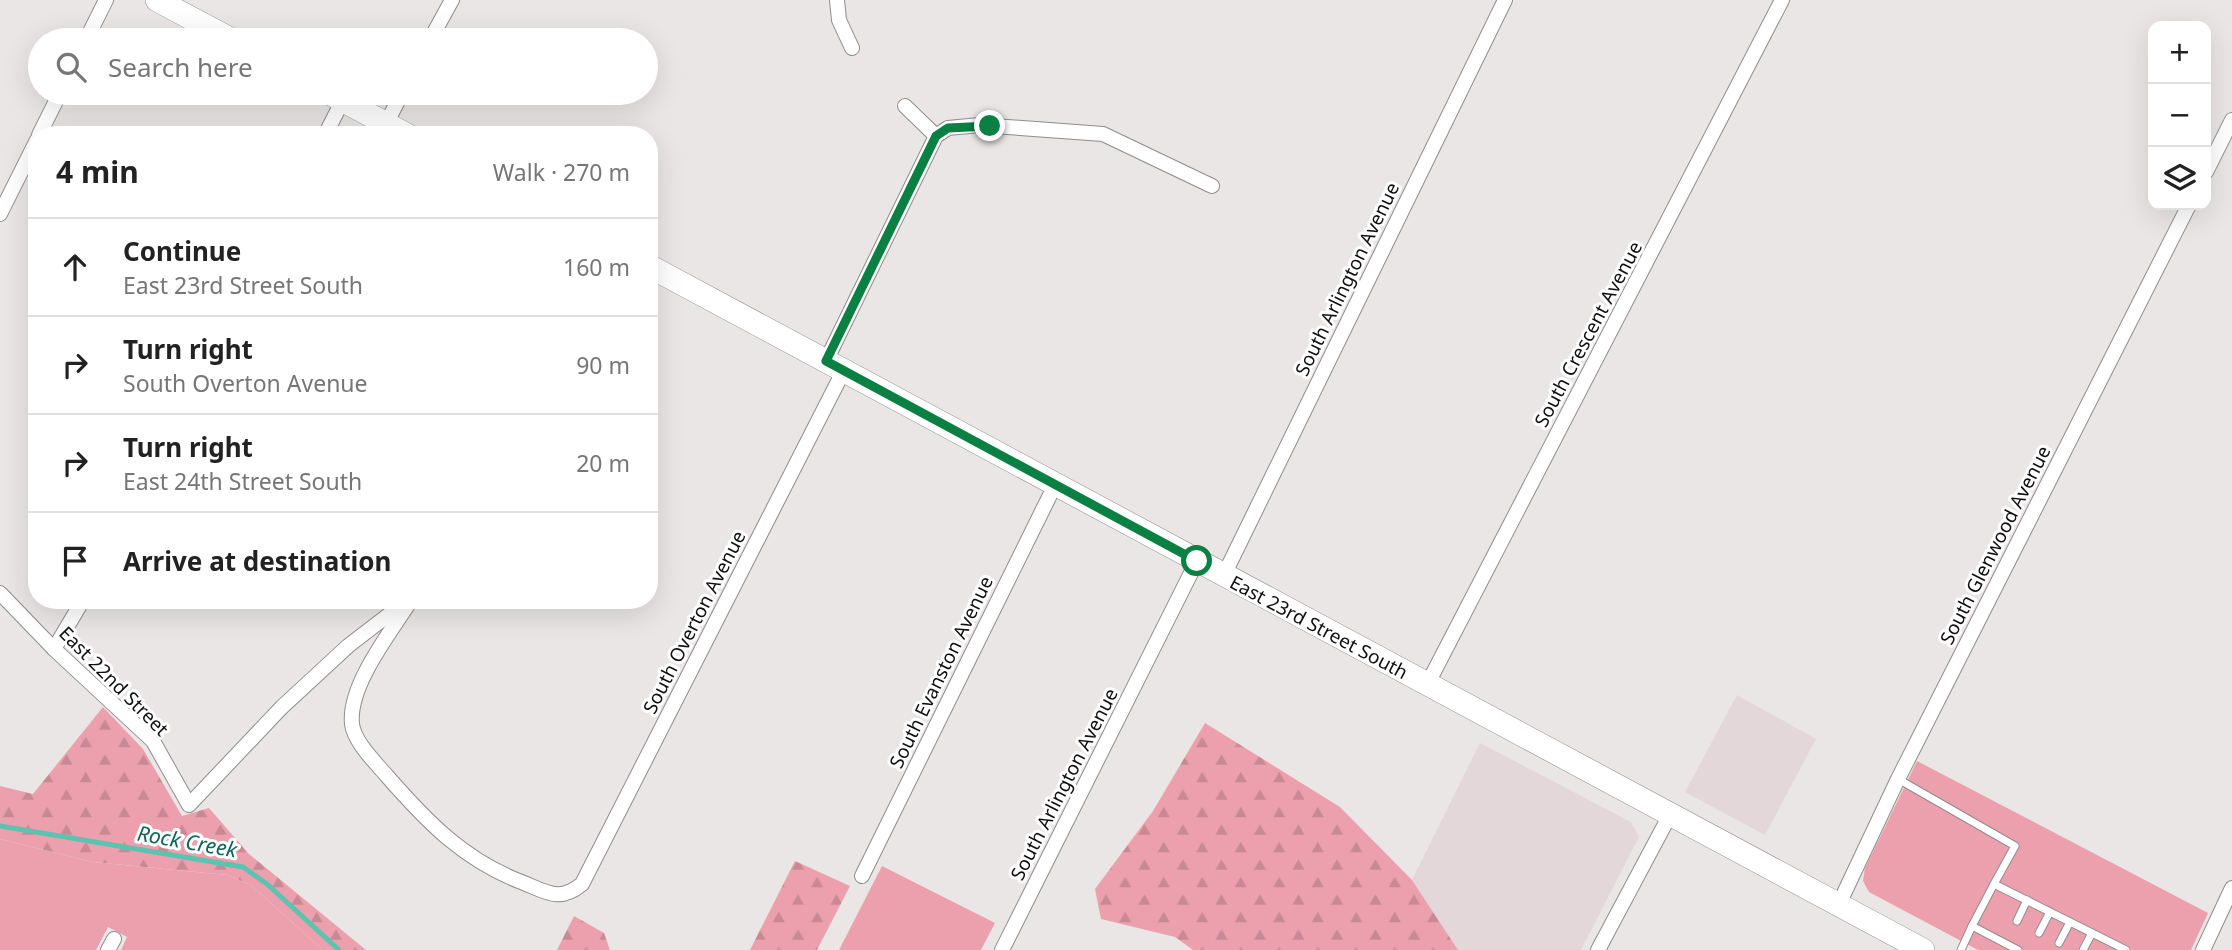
<!DOCTYPE html>
<html lang="en">
<head>
<meta charset="utf-8">
<style>
  :root { --surface:#fff; --page:#f6f6f6; --text:#222; --muted:#767676; --line:#e0e0e0 }
  body { margin:0; font-family:"Noto Sans",sans-serif; background:var(--page); color:var(--text) }
  .controls { position:absolute; right:21px; top:21px; display:grid; overflow:hidden; border-radius:14px; box-shadow:0 7px 28px #0002 }
  .controls button { width:63px; height:63px; display:grid; place-items:center; padding:0; border:0; border-bottom:2px solid var(--line); background:var(--surface); color:var(--text); font:35px sans-serif }
  .stop { position:absolute; width:21px; height:21px; margin:-16px; border:5px solid #0b8043; border-radius:50%; background:#fff }
  .stop.end { background:#0b8043; border-color:#fff; box-shadow:0 2px 7px #0008 }
  .list { margin:0; padding:0; list-style:none }
  h2 { display:flex; justify-content:space-between; align-items:center; height:91px; margin:0; padding:0 28px; font-size:30px }
  h2 small { font-size:23px; font-weight:400; color:var(--muted) }
  .list li { display:grid; grid-template-columns:46px 1fr auto; gap:21px; align-items:center; box-sizing:border-box; height:98px; padding:0 28px; border-top:2px solid var(--line) }
  .list b { display:block; font-size:26px; white-space:nowrap }
  .list p { margin:0; font-size:23px; white-space:nowrap; color:var(--muted) }
  .list em { font-size:23px; font-style:normal; color:var(--muted) }
  .icon { flex:none; width:38px; height:38px; fill:none; stroke:currentColor; stroke-width:2; stroke-linecap:round; stroke-linejoin:round }
  .map { position:relative; flex:none; width:2232px; height:950px; overflow:hidden }
  .search { position:absolute; background:var(--surface); box-shadow:0 7px 28px #0002; left:28px; top:28px; width:630px; height:77px; display:flex; align-items:center; gap:18px; box-sizing:border-box; padding:0 24px; border-radius:38px; color:var(--muted); font-size:26px }
  .panel { position:absolute; background:var(--surface); box-shadow:0 7px 28px #0002; left:28px; top:126px; width:630px; height:483px; border-radius:28px }
  .map>svg:first-child { display:block }
</style>
</head>
<body>
<div class="map">
<svg width="2232" height="950" viewBox="0 0 2232 950">
  <defs>
    <pattern id="forest-firs" width="22" height="20" patternUnits="userSpaceOnUse" patternTransform="scale(1.75)"><rect width="22" height="20" fill="#eca0ad"/><path d="M5 1l3.5 6h-7zM16 11l3.5 6h-7z" fill="#c98994"/></pattern>
  </defs>
  <rect width="100%" height="100%" fill="#eae6e6"/>
  <g fill="#e4d7d9">
    <polygon points="1737,695 1816,739 1765,835 1685,792"/>
    <polygon points="1480,743 1631,822 1639,837 1581,950 1458,950 1412,880"/>
  </g>
  <g fill="#eca0ad">
    <polygon points="1917,761 2208,913 2191,950 1978,950 1869,892 1863,881 1865,868"/>
    <polygon points="0,839 93,862 227,875 251,885 323,950 121,950 127,937 108,927 96,950 0,950"/>
    <polygon points="882,866 995,923 981,950 839,950"/>
  </g>
  <g fill="url(#forest-firs)">
    <polygon points="103,707 143,749 182,816 209,808 249,854 366,950 323,950 251,885 227,875 93,862 0,839 0,786 33,794"/>
    <polygon points="1205,723 1340,807 1412,880 1458,950 1193,950 1175,937 1101,919 1095,889 1153,811"/>
    <polygon points="795,861 850,886 817,950 750,950"/>
    <polygon points="574,916 604,933 610,950 557,950"/>
  </g>
  <g fill="none" stroke-linecap="round" stroke-linejoin="round">
    <polyline stroke="#5bc3af" stroke-width="5" points="0,826 243,867 267,884 339,950"/>
    <defs>
      <g id="service">
        <polyline points="1898,779 2015,846 1994,884 2126,950"/>
        <polyline points="1994,884 1972,926 2018,950"/>
        <polyline points="2017,921 2027,900"/>
        <polyline points="2039,933 2050,912"/>
        <polyline points="2059,943 2070,922"/>
        <polyline points="1961,950 1972,926"/>
        <polyline points="2083,950 2092,933"/>
      </g>
      <g id="minor">
        <polyline points="837,0 839,20 852,48"/>
        <polyline points="86,40 106,0"/>
        <polyline points="430,40 452,0"/>
        <polyline points="905,106 936,136"/>
        <polyline points="386,124 402,93"/>
        <polyline points="39,135 60,93"/>
        <polyline points="325,135 343,100"/>
        <polyline points="2206,172 2232,120"/>
        <polyline points="0,214 37,140"/>
        <polyline points="826,361 936,136 948,128 980,125 1103,134 1212,186"/>
        <polyline points="1224,575 1505,0"/>
        <polyline points="0,593 54,649 153,741 189,805 282,707 348,646 404,603"/>
        <path d="M411 600C391 632 348 685 352 724 354 742 376 763 387 776 428 823 465 861 524 883 548 893 560 902 582 884L844 370"/>
        <polyline points="54,649 83,600"/>
        <polyline points="1427,685 1782,0"/>
        <polyline points="862,876 1055,485"/>
        <polyline points="1839,904 1898,779 2189,205"/>
        <polyline points="108,950 114,939"/>
        <polyline points="1002,950 1197,561"/>
        <polyline points="1598,950 1671,813"/>
        <polyline points="2203,950 2232,888"/>
      </g>
      <g id="primary">
        <polyline points="157,0 232,40"/>
        <polyline points="329,93 407,135"/>
        <polyline points="649,266 1923,950"/>
      </g>
    </defs>
    <use href="#service" stroke="#908c8c" stroke-width="9"/>
    <use href="#minor" stroke="#908c8c" stroke-width="16"/>
    <use href="#primary" stroke="#908c8c" stroke-width="24"/>
    <use href="#service" stroke="#fff" stroke-width="7"/>
    <use href="#minor" stroke="#fff" stroke-width="14"/>
    <use href="#primary" stroke="#fff" stroke-width="23"/>
  </g>
  <g fill="none" stroke-linecap="round" stroke-linejoin="round">
    <polyline stroke="#0b8043" stroke-width="9" points="990,126 948,128 936,136 826,361 1197,561"/>
  </g>
  <g text-anchor="middle" stroke-width="6" stroke-linejoin="round" paint-order="stroke">
    <g font-size="19" fill="#100f0f" stroke="#fff">
      <text transform="translate(1347 279) rotate(-64)" y="7">South Arlington Avenue</text>
      <text transform="translate(1588 334) rotate(-62)" y="7">South Crescent Avenue</text>
      <text transform="translate(1995 545) rotate(-63)" y="7">South Glenwood Avenue</text>
      <text transform="translate(694 622) rotate(-63)" y="7">South Overton Avenue</text>
      <text transform="translate(1319 627) rotate(28)" y="7">East 23rd Street South</text>
      <text transform="translate(941 672) rotate(-64)" y="7">South Evanston Avenue</text>
      <text transform="translate(114 681) rotate(45)" y="7">East 22nd Street</text>
      <text transform="translate(1064 784) rotate(-63)" y="7">South Arlington Avenue</text>
    </g>
    <g font-size="21" font-style="italic" fill="#0e6558" stroke="#fff">
      <text transform="translate(187 842) rotate(10)" y="7">Rock Creek</text>
    </g>
  </g>
</svg>
<div class="controls">
<button>+</button>
<button>−</button>
<button><svg class="icon" aria-label="layers" viewBox="0 0 24 24"><path d="M12 4l9 5-9 5-9-5zM3 14l9 5 9-5"/></svg></button>
</div>
<div class="stop" style="left:1197px;top:561px"></div>
<div class="stop end" style="left:990px;top:126px"></div>
<div class="search"><svg class="icon" aria-label="search" viewBox="0 0 24 24"><circle cx="10" cy="10" r="6"/><path d="M15 15l6 6"/></svg>Search here</div>
<section class="panel">
<h2>4 min<small>Walk · 270 m</small></h2>
<ul class="list">
<li><svg class="icon" aria-label="ahead" viewBox="0 0 24 24"><path d="M12 20V5M6 11l6-6 6 6"/></svg><div><b>Continue</b><p>East 23rd Street South</p></div><em>160 m</em></li>
<li><svg class="icon" aria-label="right" viewBox="0 0 24 24"><path d="M7 20v-9h11M14 6l5 5-5 5"/></svg><div><b>Turn right</b><p>South Overton Avenue</p></div><em>90 m</em></li>
<li><svg class="icon" aria-label="right" viewBox="0 0 24 24"><path d="M7 20v-9h11M14 6l5 5-5 5"/></svg><div><b>Turn right</b><p>East 24th Street South</p></div><em>20 m</em></li>
<li><svg class="icon" aria-label="arrive" viewBox="0 0 24 24"><path d="M6 21V4h12l-3 4 3 4H6"/></svg><div><b>Arrive at destination</b></div></li>
</ul>
</section>
</div>
</body>
</html>
